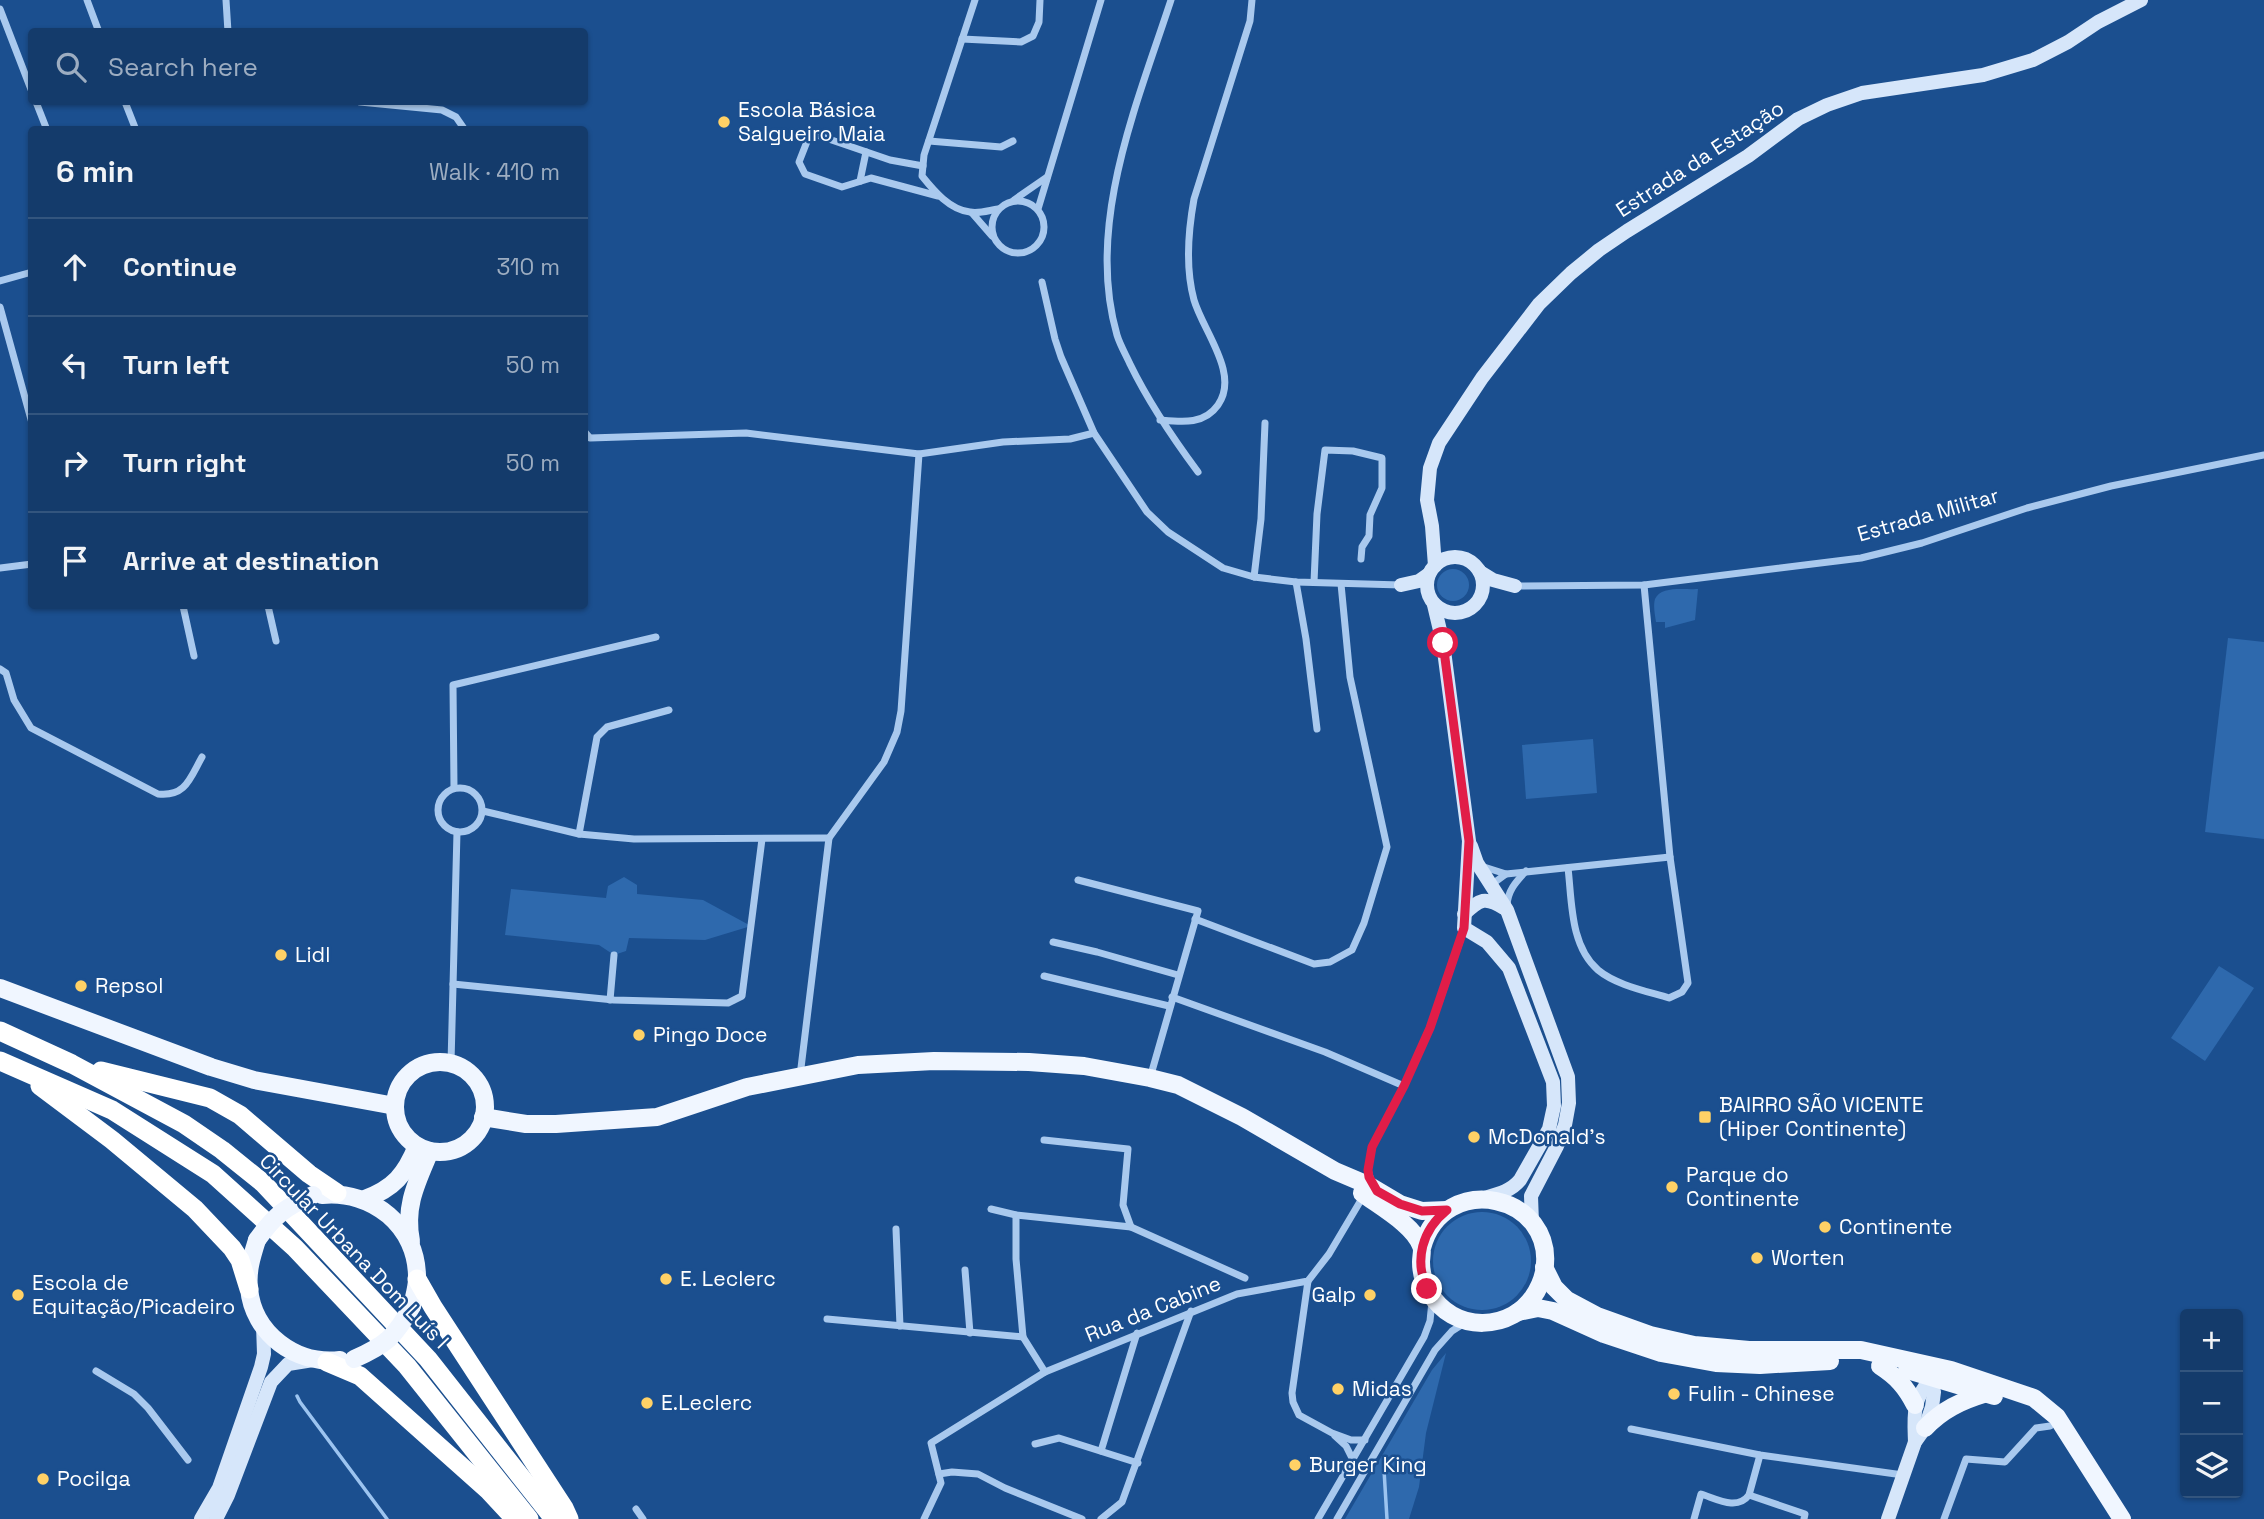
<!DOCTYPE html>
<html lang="en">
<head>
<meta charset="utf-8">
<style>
  :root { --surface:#143b6b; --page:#214673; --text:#f1f3f6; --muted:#9dadc1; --line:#33557e }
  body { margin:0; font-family:"Space Grotesk",sans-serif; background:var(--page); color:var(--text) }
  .controls { position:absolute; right:21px; bottom:21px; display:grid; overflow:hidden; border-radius:7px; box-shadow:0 2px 5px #0004 }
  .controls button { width:63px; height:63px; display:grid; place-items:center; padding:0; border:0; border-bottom:2px solid var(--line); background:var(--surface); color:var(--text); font:35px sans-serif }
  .stop { position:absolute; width:21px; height:21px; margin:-16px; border:5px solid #e11d48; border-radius:50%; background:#fff }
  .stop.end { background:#e11d48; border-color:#fff; box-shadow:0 2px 7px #0008 }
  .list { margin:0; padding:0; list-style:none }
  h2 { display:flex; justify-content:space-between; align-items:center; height:91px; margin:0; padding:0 28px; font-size:30px }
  h2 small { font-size:23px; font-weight:400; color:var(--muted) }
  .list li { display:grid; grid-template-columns:46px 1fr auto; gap:21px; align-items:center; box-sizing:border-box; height:98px; padding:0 28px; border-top:2px solid var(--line) }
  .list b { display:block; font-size:26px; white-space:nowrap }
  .list em { font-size:23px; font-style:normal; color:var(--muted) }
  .icon { flex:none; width:38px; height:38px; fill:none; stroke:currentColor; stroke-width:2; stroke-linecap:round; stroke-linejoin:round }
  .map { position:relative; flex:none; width:2264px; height:1519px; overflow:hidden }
  .search { position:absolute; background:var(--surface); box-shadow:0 2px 5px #0004; left:28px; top:28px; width:560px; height:77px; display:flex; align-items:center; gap:18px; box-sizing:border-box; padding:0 24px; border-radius:7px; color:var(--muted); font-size:26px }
  .panel { position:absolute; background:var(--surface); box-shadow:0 2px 5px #0004; left:28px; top:126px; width:560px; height:483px; border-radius:7px }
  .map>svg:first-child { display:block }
</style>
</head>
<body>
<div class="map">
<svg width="2264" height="1519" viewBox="0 0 2264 1519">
  <rect width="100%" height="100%" fill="#1b4f8f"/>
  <g fill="#2e69ad">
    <circle cx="1453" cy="585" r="16"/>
    <path d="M1698 589 1695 620 1665 628V622H1656C1655 615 1653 605 1655 599 1661 585 1686 590 1698 589Z"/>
    <polygon points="2228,638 2264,642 2264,839 2205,832"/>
    <polygon points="1593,739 1597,793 1526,799 1522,745"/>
    <polygon points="624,877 637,885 637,894 703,900 751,926 705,940 629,938 626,951 614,955 599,945 505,935 511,889 606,898 608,886"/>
    <polygon points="2219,966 2254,988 2205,1061 2171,1038"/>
    <circle cx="1482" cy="1261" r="49"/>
    <polygon points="1446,1353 1426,1433 1419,1487 1409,1519 1345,1519 1432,1370"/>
  </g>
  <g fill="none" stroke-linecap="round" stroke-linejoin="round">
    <g stroke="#9cc4f0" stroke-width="3.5">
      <polyline points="297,1396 300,1402 387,1519"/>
      <polyline points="1384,1470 1387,1519"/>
    </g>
    <g stroke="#a9c9ee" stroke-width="7">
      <polyline points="87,0 99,32"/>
      <polyline points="226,0 228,32"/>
      <path d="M975 0 924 155 922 176C934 191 950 210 970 212 979 214 990 210 998 209"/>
      <path d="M1171 0C1137 104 1085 225 1117 335 1120 345 1126 355 1130 364 1149 403 1172 437 1198 472"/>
      <polyline points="0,9 32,92"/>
      <polyline points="962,39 1021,42 1033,36 1039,22 1040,0"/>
      <polyline points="36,102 47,130"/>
      <polyline points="125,102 136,130"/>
      <polyline points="360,102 442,110 456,117 465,130"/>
      <polyline points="929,141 1001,147 1013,141"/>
      <polyline points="923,166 890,160 817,135 808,139 799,162 805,174 842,187 871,178 938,196"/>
      <polyline points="860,181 866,152"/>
      <polyline points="1014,200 1047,177"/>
      <circle cx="1018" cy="227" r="26"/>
      <polyline points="1038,209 1101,0"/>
      <polyline points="972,213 992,236"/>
      <polyline points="0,281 32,272"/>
      <polyline points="1042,282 1055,339 1061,357 1094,433 1147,512 1168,532 1223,568 1254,577 1296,582 1401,585"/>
      <polyline points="0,307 32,423"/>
      <path d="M1160 420C1182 422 1204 425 1218 405 1240 374 1203 331 1194 300 1185 267 1188 232 1194 199L1250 21 1252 0"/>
      <polyline points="584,431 590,438 746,433 919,454 1003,442 1070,439 1094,433"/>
      <polyline points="0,568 32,564"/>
      <polyline points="1254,577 1261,519 1265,423"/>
      <polyline points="1296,582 1306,639 1317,729"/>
      <polyline points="1314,582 1317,514 1325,450 1353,451 1382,458 1382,488 1370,515 1369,536 1362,547 1361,559"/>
      <polyline points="1515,586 1644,585 1861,558 1922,543 2027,508 2111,486 2264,455"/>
      <polyline points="183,606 194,656"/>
      <polyline points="268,606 276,641"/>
      <path d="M0 669 6 673 14 700 31 728 158 794C186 797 190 778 202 757"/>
      <circle cx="460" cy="810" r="22"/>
      <polyline points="454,788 453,685 656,637"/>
      <polyline points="483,811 579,834 634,839 829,838"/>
      <polyline points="579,834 597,737 607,727 669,710"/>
      <polyline points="1484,867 1506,874"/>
      <path d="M1568 868C1572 901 1570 946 1598 970 1616 985 1646 991 1669 998L1682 992 1688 983 1670 857 1644 585"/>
      <polyline points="1078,880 1198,911 1150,1078"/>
      <polyline points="1491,885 1506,874 1670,857"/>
      <path d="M1507 905C1508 890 1516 882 1526 871"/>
      <polyline points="1195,919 1314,964 1330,962 1352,950 1364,923 1387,847 1350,677 1341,584"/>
      <polyline points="1053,942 1097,952 1178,975"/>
      <polyline points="1044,976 1169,1006"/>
      <polyline points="453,984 614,1000 728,1003 742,996 762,839"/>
      <polyline points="1172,997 1325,1052 1404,1086"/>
      <polyline points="610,1000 614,955"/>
      <polyline points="451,1063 457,832"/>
      <polyline points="800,1076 829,838 884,762 897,732 901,711 919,454"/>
      <polyline points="1044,1140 1128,1149 1123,1205 1131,1227"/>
      <polyline points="1372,1184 1368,1170 1372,1147 1404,1086 1432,1023 1464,929"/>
      <polyline points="991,1209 1016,1215 1131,1227 1245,1278"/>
      <polyline points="1016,1215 1016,1259 1023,1337 1045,1372"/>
      <polyline points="896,1229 900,1326"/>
      <polyline points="965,1270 970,1333"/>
      <polyline points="1308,1281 1292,1393 1293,1402 1299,1415 1332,1433 1351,1440 1365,1440"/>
      <polyline points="827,1319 1023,1337"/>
      <polyline points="96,1371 134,1394 148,1408 188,1460"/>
      <polyline points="1631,1429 1760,1455 1903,1475"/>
      <polyline points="1335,1436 1346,1446 1353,1460"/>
      <polyline points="1035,1444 1059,1438 1138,1463"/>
      <polyline points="1101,1451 1137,1333"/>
      <polyline points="939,1474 952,1472 978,1474 1005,1488 1082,1519"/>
      <polyline points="1749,1495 1805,1514 1804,1519"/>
      <polyline points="636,1509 643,1519"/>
      <polyline points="924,1519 941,1483 931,1443 1045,1372 1237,1294 1308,1281 1329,1254 1364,1195"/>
      <polyline points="1101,1519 1122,1502 1191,1311"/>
      <polyline points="1318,1519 1424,1337 1430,1321 1432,1301"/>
      <polyline points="1337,1519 1435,1350 1452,1331 1466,1322"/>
      <path d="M1694 1519 1701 1494C1717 1499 1737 1511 1749 1495L1760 1455"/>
      <polyline points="1944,1519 1966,1459 2005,1462 2036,1428 2050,1426"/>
    </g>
    <g stroke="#d6e6fa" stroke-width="14">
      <circle cx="1455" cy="585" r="28"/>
      <polyline points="1435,566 1432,526 1427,500 1430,468 1439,443 1482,378 1539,304 1571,273 1599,250 1627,231 1748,156 1798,119 1827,105 1862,93 1983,75 2033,60 2068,42 2098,22 2141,0"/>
      <polyline points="1480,572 1493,580 1515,586"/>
      <polyline points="1401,585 1419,581 1429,574"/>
      <path d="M1434 605 1443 643 1469 841 1464 928 1487 942 1509 968 1553 1082 1554 1106 1549 1129 1520 1180C1511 1191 1498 1194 1484 1198"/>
      <polyline points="1471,846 1477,863 1507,910 1568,1077 1569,1103 1565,1125 1557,1146 1531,1196 1532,1223"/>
      <path d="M1464 914C1480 899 1485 896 1504 908"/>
      <path d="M1915 1442C1914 1415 1912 1400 1931 1379"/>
      <polyline points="201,1519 219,1488 261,1367 264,1354 263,1325"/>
      <polyline points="216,1519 228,1495 271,1382 288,1364 313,1360"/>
      <polyline points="1888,1519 1915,1442 1925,1428 1932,1407 1934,1392 1931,1379"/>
    </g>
    <g stroke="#f0f6ff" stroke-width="18">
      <polyline points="0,988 211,1067 254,1080 395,1106"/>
      <circle cx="440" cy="1107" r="45"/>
      <polyline points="483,1117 526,1124 556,1124 657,1117 747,1087 858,1065 934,1061 1029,1062 1084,1066 1150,1078 1178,1085 1242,1117 1335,1171 1368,1185 1400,1204 1422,1211 1447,1210"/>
      <path d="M1362 1193C1379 1206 1414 1225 1421 1246 1423 1250 1421 1257 1421 1262 1421 1283 1433 1304 1452 1315 1471 1326 1495 1325 1513 1315 1529 1306 1540 1290 1544 1272 1558 1194 1443 1169 1422 1248"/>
      <path d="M322 1195C372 1190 418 1226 417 1279 417 1287 414 1297 412 1306"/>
      <path d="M365 1199C394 1188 405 1175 417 1146"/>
      <path d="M257 1240C252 1256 247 1271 249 1288 253 1334 296 1365 340 1360"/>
      <path d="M411 1241C404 1206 417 1182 430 1151"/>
      <polyline points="1544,1267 1554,1287 1567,1300 1597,1316 1650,1335 1694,1345 1749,1350 1861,1350 1951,1370 2034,1398 2057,1417 2122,1519"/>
      <polyline points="1518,1312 1538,1308 1553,1311 1604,1334 1661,1353 1716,1363 1760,1365 1830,1361"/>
      <path d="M1880 1366C1897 1377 1906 1387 1915 1405"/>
      <polyline points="1907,1370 1994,1396"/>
      <path d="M1925 1428C1942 1410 1961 1401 1984 1394"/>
    </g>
    <g stroke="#fff" stroke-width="19">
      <polyline points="0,1031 72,1064 184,1124 222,1150 263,1183 428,1359 554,1519"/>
      <polyline points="0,1061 112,1110 213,1174 295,1248 407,1366 529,1519"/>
      <polyline points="101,1071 210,1098 240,1115 309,1174 337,1193"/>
      <polyline points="40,1086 112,1140 195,1209 232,1248 240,1260 249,1289"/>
      <polyline points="417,1279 433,1307 564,1508 569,1519"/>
      <polyline points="327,1362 360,1376 489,1491 515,1519"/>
    </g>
    <g stroke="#f0f6ff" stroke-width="18">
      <path d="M257 1240C274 1216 285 1207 313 1195"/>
      <path d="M354 1359C386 1345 395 1337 412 1306"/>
    </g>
  </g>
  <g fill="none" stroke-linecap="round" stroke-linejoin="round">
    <path stroke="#e11d48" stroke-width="9" d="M1427 1289C1414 1260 1422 1230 1447 1210L1422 1211 1400 1204 1377 1191 1369 1177 1368 1170 1372 1147 1404 1086 1430 1028 1464 928 1469 841 1443 643"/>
  </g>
  <g fill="#ffd166" stroke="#1b4f8f" stroke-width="2.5">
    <circle cx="724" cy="122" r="7"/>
    <circle cx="281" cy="955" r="7"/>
    <circle cx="81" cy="986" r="7"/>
    <circle cx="639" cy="1035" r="7"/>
    <rect x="1698" y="1110" width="14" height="14" rx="3.5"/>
    <circle cx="1474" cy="1137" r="7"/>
    <circle cx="1672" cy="1187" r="7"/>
    <circle cx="1825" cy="1227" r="7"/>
    <circle cx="1757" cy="1258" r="7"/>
    <circle cx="666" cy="1279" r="7"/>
    <circle cx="18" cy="1295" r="7"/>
    <circle cx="1370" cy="1295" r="7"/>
    <circle cx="1338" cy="1389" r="7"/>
    <circle cx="1674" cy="1394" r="7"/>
    <circle cx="647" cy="1403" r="7"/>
    <circle cx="1295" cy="1465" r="7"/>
    <circle cx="43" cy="1479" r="7"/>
  </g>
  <g text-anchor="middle" stroke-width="5" stroke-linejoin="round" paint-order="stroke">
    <g font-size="21" fill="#fff" stroke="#1b4f8f" text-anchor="start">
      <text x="738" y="117">Escola Básica<tspan x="738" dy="24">Salgueiro Maia</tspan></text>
      <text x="295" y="962">Lidl</text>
      <text x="95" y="993">Repsol</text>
      <text x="653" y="1042">Pingo Doce</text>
      <text x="1719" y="1112">BAIRRO SÃO VICENTE<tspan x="1719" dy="24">(Hiper Continente)</tspan></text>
      <text x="1488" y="1144">McDonald's</text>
      <text x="1686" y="1182">Parque do<tspan x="1686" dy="24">Continente</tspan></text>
      <text x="1839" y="1234">Continente</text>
      <text x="1771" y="1265">Worten</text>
      <text x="680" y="1286">E. Leclerc</text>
      <text x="32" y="1290">Escola de<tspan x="32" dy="24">Equitação/Picadeiro</tspan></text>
      <text x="1356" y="1302" text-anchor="end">Galp</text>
      <text x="1352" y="1396">Midas</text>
      <text x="1688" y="1401">Fulin - Chinese</text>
      <text x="661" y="1410">E.Leclerc</text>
      <text x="1309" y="1472">Burger King</text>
      <text x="57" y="1486">Pocilga</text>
    </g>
    <g font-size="21" fill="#fff" stroke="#1b4f8f">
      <text transform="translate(1700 159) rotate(-33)" y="7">Estrada da Estação</text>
      <text transform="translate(1928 515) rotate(-16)" y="7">Estrada Militar</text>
      <text transform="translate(354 1251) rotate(46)" y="7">Circular Urbana Dom Luís I</text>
      <text transform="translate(1153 1309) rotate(-22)" y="7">Rua da Cabine</text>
    </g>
  </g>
</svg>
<div class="controls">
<button>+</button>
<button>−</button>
<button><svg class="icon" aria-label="layers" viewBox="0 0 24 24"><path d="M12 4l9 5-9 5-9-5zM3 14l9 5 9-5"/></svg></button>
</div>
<div class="stop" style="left:1443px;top:643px"></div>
<div class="stop end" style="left:1427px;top:1289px"></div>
<div class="search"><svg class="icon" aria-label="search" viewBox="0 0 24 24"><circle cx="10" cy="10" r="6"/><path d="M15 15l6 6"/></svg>Search here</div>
<section class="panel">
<h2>6 min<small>Walk · 410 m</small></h2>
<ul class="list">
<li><svg class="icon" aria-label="ahead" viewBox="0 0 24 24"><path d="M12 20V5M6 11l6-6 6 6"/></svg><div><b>Continue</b></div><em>310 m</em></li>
<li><svg class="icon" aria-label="left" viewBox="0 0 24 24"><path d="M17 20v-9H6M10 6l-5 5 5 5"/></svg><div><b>Turn left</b></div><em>50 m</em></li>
<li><svg class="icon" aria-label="right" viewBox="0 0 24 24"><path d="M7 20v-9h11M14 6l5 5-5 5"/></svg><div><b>Turn right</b></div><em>50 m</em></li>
<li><svg class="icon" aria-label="arrive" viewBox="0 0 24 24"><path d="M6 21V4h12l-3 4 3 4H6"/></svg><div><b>Arrive at destination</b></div></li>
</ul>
</section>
</div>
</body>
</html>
